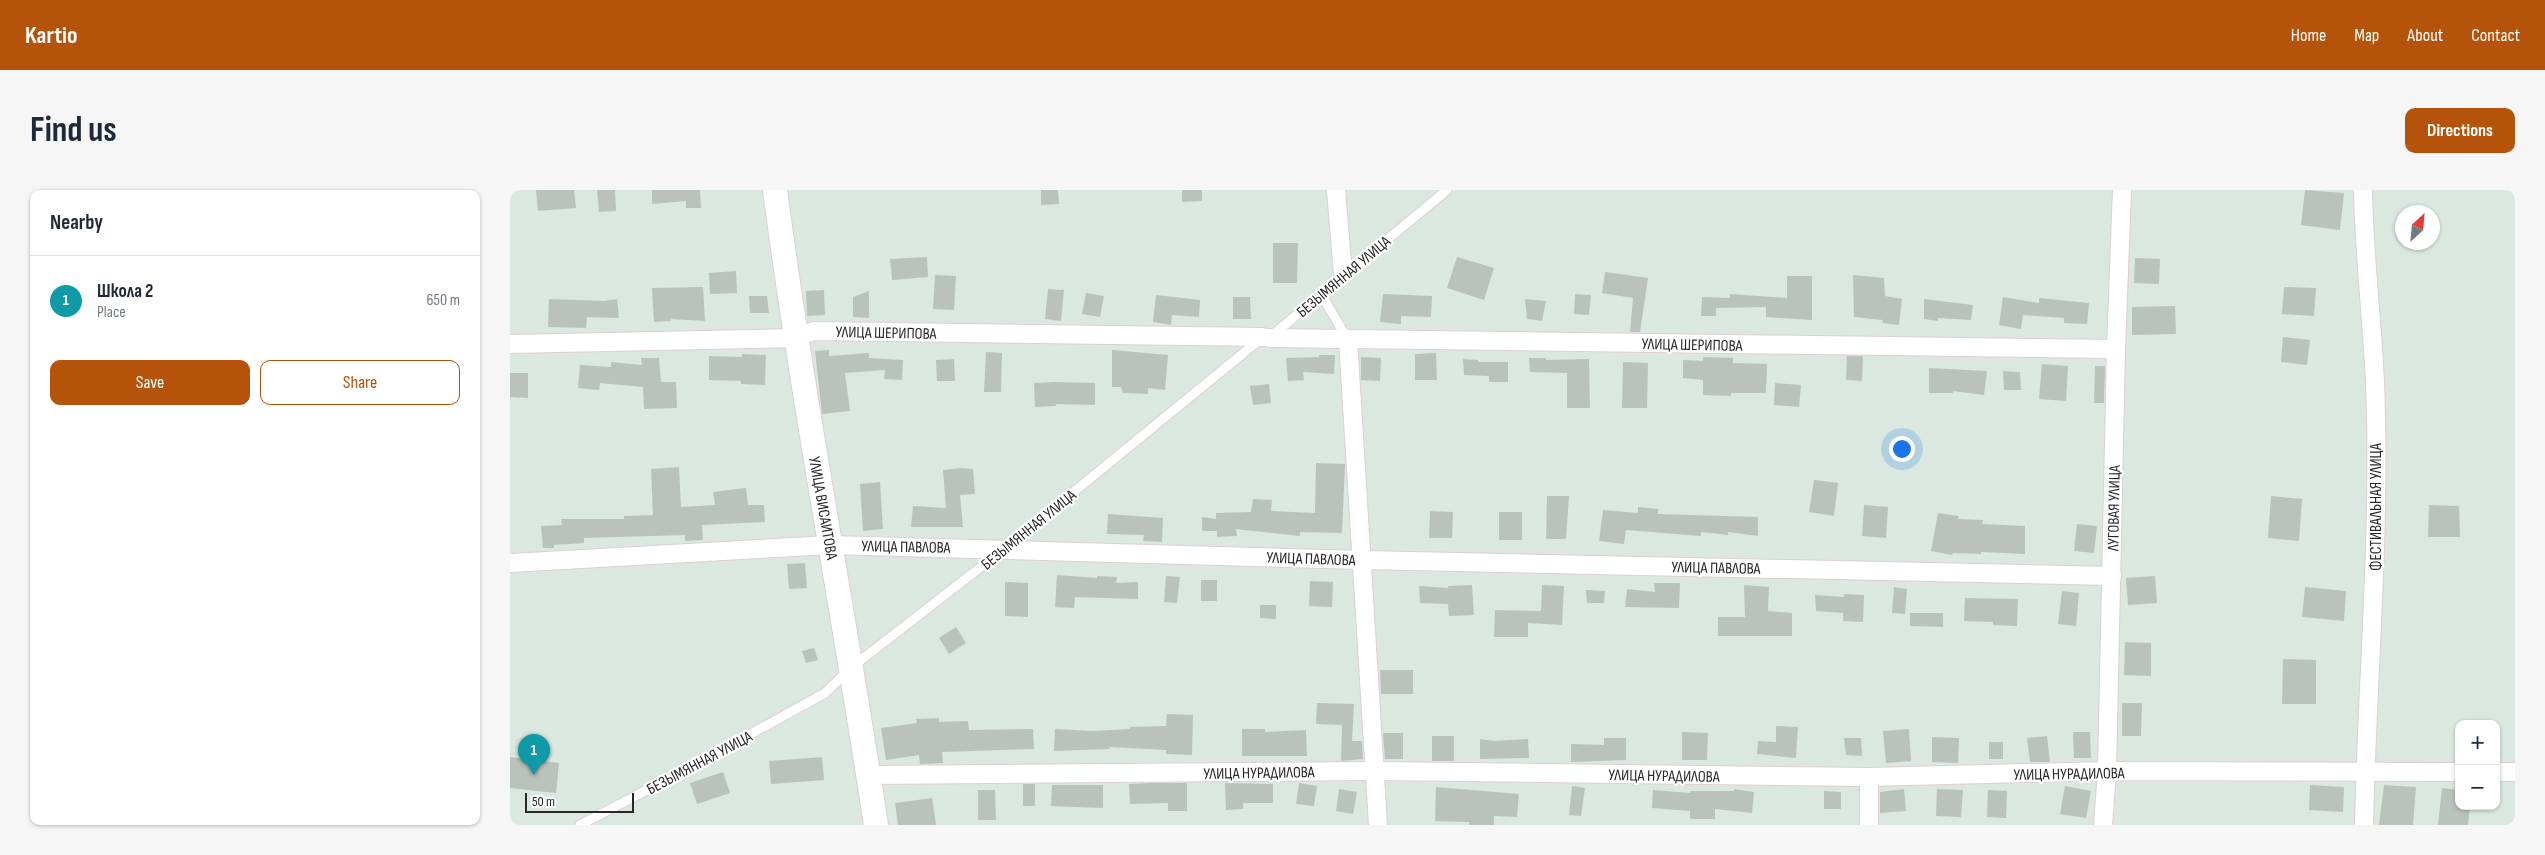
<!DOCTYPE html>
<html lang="en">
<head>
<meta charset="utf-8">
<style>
  :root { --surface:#fff; --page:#f6f6f7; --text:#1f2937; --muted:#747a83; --line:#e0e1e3; --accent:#b45309 }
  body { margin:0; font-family:"Sofia Sans Condensed",sans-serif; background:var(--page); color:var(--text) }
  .controls { position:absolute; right:15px; bottom:15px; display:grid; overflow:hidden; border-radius:10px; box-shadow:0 1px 4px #0004 }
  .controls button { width:45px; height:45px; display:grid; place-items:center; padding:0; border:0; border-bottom:1px solid var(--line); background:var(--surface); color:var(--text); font:25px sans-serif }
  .compass { position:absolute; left:1885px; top:15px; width:45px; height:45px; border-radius:50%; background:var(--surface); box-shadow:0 1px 4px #0004; rotate:26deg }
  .scale { position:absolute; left:15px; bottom:12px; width:109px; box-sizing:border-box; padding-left:5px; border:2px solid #272727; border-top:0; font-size:14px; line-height:18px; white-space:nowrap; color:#272727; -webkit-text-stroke:4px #fff; paint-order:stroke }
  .you { position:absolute; left:1391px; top:258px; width:18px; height:18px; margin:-12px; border:4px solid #fff; border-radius:50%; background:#1a73e8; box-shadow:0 0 0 8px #1a73e833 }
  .badge { display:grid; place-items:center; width:32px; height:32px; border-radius:50%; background:var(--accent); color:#fff; font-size:16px; font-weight:700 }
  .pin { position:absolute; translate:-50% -41px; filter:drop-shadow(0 1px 2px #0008) }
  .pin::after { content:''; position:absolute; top:26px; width:18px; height:15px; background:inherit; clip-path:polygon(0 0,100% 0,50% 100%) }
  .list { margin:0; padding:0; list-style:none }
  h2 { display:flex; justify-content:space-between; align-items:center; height:65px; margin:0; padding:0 20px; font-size:21px }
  h2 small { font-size:16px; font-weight:400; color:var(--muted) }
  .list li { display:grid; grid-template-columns:32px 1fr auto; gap:15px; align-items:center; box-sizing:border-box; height:90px; padding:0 20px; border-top:1px solid var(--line) }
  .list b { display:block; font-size:19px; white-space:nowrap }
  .list p { margin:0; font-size:16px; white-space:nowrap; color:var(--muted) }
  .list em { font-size:16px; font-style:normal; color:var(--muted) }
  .actions { display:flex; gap:10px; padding:15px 20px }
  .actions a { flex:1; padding:11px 0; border:1px solid var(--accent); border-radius:10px; text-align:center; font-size:18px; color:var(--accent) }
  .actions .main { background:var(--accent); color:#fff }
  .map { position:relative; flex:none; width:2005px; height:635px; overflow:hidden; border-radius:10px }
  header { display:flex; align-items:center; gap:30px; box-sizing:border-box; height:70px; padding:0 25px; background:var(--accent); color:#fff }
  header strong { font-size:24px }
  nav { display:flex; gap:28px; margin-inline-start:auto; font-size:18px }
  .intro { display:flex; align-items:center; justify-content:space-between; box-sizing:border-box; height:120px; padding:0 30px }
  h1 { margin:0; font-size:35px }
  .button { padding:12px 22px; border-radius:10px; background:var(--accent); color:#fff; font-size:18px; font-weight:700 }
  main { display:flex; gap:30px; padding:0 30px }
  aside { flex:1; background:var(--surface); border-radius:10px; box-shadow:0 1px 4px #0004 }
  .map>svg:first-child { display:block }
</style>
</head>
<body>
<header>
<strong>Kartio</strong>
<nav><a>Home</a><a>Map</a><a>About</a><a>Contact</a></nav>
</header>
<div class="intro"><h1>Find us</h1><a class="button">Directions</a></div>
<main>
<aside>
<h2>Nearby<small></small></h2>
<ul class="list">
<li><span class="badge" style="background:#0f9aa8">1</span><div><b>Школа 2</b><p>Place</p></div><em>650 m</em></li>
</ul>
<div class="actions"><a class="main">Save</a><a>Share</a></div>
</aside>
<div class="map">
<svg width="2005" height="635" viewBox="0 0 2005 635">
  <rect width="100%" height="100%" fill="#dae8df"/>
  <g fill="#b9c3bc">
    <polygon points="26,0 64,0 66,18 28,21"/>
    <polygon points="87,0 105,0 106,21 89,22"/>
    <polygon points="142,0 190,0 191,18 176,18 176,11 142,14"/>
    <polygon points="531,0 548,0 549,14 531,15"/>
    <polygon points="672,0 692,0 692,11 672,12"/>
    <polygon points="1795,0 1834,3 1830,40 1791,35"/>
    <polygon points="763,53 788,53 787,93 763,93"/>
    <polygon points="417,67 418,87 382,90 380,69"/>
    <polygon points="947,67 984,78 974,110 937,98"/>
    <polygon points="1625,68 1650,69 1649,94 1624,93"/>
    <polygon points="226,81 227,103 200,104 199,83"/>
    <polygon points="1095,82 1138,88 1130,142 1120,142 1123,108 1092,103"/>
    <polygon points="425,85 446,86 444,120 423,119"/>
    <polygon points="1343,85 1374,88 1375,106 1392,109 1389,135 1372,133 1373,130 1344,127"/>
    <polygon points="1277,86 1302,86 1302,130 1256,127 1256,117 1206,118 1206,126 1191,126 1192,107 1220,108 1220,104 1277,108"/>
    <polygon points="193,97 195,131 161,129 161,131 144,132 142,98"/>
    <polygon points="1774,97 1806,98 1804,126 1772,124"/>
    <polygon points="538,99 554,100 551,131 535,129"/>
    <polygon points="314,100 315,125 297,126 296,101"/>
    <polygon points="359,101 359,128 343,127 343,107"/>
    <polygon points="576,103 594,106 590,127 572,124"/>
    <polygon points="873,104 922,106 921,127 891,126 891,134 870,132"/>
    <polygon points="1065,104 1081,105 1079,125 1064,124"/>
    <polygon points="646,105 690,110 689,127 662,125 661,135 643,132"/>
    <polygon points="239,106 257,106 259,123 240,123"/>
    <polygon points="723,107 740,107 741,129 723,129"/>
    <polygon points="1493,107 1529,113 1529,108 1579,113 1577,134 1554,133 1554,128 1513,125 1511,139 1489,135"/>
    <polygon points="39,109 94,111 107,109 109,128 77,127 76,138 38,137"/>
    <polygon points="1015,109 1036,111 1032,131 1017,129"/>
    <polygon points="1414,109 1463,115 1461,130 1428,128 1428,131 1414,129"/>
    <polygon points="1665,116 1666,144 1622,145 1622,117"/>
    <polygon points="1773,147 1800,150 1797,175 1771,172"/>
    <polygon points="319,160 319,166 359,163 359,168 393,170 392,190 374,189 375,180 335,183 340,221 312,224 305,161"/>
    <polygon points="602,160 658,165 655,200 638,198 638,204 613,203 611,197 602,197"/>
    <polygon points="476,162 492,163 491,202 474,202"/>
    <polygon points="926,163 927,190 905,190 905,164"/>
    <polygon points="232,164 256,165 255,195 231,194 231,191 199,190 199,166 232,167"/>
    <polygon points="809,165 825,165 824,184 793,182 794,190 778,191 776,168 809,167"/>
    <polygon points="1337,166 1353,166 1352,191 1336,190"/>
    <polygon points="851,167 871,168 870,191 851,190"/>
    <polygon points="1193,167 1223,168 1223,173 1257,174 1256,203 1221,203 1221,206 1193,205 1193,190 1173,188 1173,170 1193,171"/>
    <polygon points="131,168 149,168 151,192 166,192 167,218 134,219 133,197 90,193 89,200 68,198 70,175 101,177 101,172 132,175"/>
    <polygon points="1019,168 1036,168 1036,170 1079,169 1080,218 1057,218 1057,183 1020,182"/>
    <polygon points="444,169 445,191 427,191 426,170"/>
    <polygon points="953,169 968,170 968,172 998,172 998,192 979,192 979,186 954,185"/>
    <polygon points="1113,172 1138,173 1137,218 1112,218"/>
    <polygon points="1532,174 1558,176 1556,211 1529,209"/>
    <polygon points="1585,176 1595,176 1594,213 1584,213"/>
    <polygon points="1419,178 1477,181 1474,205 1443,201 1443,203 1419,203"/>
    <polygon points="1493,181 1510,182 1511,200 1494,200"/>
    <polygon points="0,183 18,183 18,208 0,207"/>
    <polygon points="545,192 585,193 585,215 546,214 546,216 525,217 524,193"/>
    <polygon points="1265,193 1291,195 1289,217 1264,215"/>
    <polygon points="759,194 761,213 743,215 740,196"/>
    <polygon points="806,273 835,274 832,343 790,342 790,346 726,339 727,346 707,347 707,341 692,341 692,327 706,329 706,323 741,322 743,309 762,310 761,321 805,323"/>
    <polygon points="169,277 171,317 205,315 203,302 236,298 238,315 254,315 255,332 192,335 193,350 175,351 175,345 74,348 74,353 44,355 44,358 33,358 31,336 52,335 51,329 114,329 114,326 143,325 141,279"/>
    <polygon points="451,278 463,279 465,304 450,305 453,337 401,337 403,316 436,318 433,280"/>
    <polygon points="1304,290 1328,293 1324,326 1299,322"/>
    <polygon points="370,292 373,339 353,341 350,294"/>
    <polygon points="1037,306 1059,306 1056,349 1036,349"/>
    <polygon points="1761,306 1792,309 1789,351 1758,348"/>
    <polygon points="1354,315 1378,317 1376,348 1352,346"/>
    <polygon points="1919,315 1949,316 1950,347 1918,347"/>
    <polygon points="1128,317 1148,319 1148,324 1248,327 1248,346 1218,342 1218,345 1191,342 1191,346 1116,340 1114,354 1089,351 1093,320 1128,323"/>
    <polygon points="920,321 943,322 942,348 919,348"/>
    <rect x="989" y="322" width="23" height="28"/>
    <polygon points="1428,323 1449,326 1448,329 1473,330 1472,334 1515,336 1515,364 1471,362 1471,364 1443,363 1442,365 1421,361"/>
    <polygon points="598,324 653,328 652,352 633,351 634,345 597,344"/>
    <polygon points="1567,334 1587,336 1584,363 1564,361"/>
    <polygon points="295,373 297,398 279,399 277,374"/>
    <polygon points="547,385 587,388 587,386 607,387 606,393 628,392 628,409 565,407 564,418 545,417"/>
    <polygon points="656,386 670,387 667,413 654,412"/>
    <polygon points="1645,386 1647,413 1618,415 1616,388"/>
    <rect x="691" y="390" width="16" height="21"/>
    <polygon points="800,391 823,392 822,417 799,416"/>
    <polygon points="495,392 518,393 518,427 495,426"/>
    <polygon points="1144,393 1170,393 1169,418 1115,417 1117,399 1145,402"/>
    <polygon points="962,395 964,425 939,426 938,414 910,413 909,396 938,398 938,396"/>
    <polygon points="1032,395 1054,396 1052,435 1018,433 1018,447 984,447 985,420 1031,421"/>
    <polygon points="1234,395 1259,397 1258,421 1282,423 1282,446 1208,446 1208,427 1235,427"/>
    <polygon points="1384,397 1397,399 1395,424 1382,423"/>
    <polygon points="1795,397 1836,401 1834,431 1792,427"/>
    <polygon points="1076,400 1095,401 1094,413 1077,413"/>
    <polygon points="1552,401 1569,403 1566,436 1548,434"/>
    <polygon points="1334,404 1354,405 1353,432 1333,431 1333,423 1306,421 1305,405 1334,407"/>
    <polygon points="1455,408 1508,409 1507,436 1483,435 1483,432 1454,431"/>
    <polygon points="750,415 766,415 766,429 750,428"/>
    <polygon points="1400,423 1433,423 1433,437 1400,436"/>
    <polygon points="446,437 456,453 439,464 429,448"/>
    <polygon points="1615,452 1641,453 1641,486 1614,485"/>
    <polygon points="304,458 308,470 296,473 292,461"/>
    <polygon points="1773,469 1806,470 1806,514 1772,514"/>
    <polygon points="870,480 903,480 903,504 871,504"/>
    <polygon points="807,513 844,514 842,551 852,551 853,569 831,571 832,535 806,534"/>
    <polygon points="1612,513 1632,513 1631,546 1612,546"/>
    <polygon points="657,524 683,525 682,565 656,564 656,560 599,557 600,559 544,561 545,539 582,541 620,539 620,537 656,536"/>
    <polygon points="429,528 429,532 458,531 459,540 523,539 524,559 432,562 433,573 410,574 409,565 376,570 371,538 407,533 406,529"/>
    <polygon points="1266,536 1288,537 1286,568 1247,564 1248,551 1266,552"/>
    <polygon points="732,539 755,539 755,542 796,540 797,566 732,566"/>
    <polygon points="1399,539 1401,571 1376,573 1373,541"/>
    <polygon points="1172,542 1198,543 1197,570 1172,570"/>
    <polygon points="1563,542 1580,542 1581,568 1564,568"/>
    <polygon points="873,543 893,543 893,569 875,569"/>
    <rect x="922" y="546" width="22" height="25"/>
    <polygon points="1537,546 1540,572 1520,572 1517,548"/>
    <polygon points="1422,547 1449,548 1448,573 1422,572"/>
    <polygon points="1094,548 1116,548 1116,570 1061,572 1061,554 1094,555"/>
    <polygon points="1334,548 1351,548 1352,566 1336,565"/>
    <polygon points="970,549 984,551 1018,549 1019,568 970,569"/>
    <rect x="1479" y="552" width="14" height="17"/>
    <polygon points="0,567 49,573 46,603 0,598"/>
    <polygon points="312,567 314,590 261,594 259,571"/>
    <polygon points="213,582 220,603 187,614 180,593"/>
    <polygon points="641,593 677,593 677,621 658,621 658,613 620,614 619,594"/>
    <polygon points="715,593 763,594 763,613 733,613 733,619 716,620"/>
    <polygon points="789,593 807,596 804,616 786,614"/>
    <rect x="513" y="594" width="12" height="22"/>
    <polygon points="542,595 593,595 593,618 541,616"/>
    <polygon points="1800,595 1834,597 1833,622 1799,620"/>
    <polygon points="1874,595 1906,597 1903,635 1869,635"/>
    <polygon points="1062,596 1075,598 1071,626 1059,625"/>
    <polygon points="1555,596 1581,601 1576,628 1550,624"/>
    <polygon points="926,597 1009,604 1007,627 984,626 984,635 959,635 959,632 925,631"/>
    <polygon points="1932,598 1949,600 1949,616 1960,616 1958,635 1928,635"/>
    <polygon points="829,599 847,602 843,624 826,621"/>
    <polygon points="1224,599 1244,602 1242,623 1205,619 1205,629 1180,629 1180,621 1142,618 1143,600 1180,603 1181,601 1224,601"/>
    <polygon points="1394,599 1396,621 1370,623 1370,602"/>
    <polygon points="1427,599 1453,600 1451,627 1426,626"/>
    <polygon points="468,600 485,600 486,630 468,630"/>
    <polygon points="1478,600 1497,601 1496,628 1477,627"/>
    <polygon points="1314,601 1331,602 1331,619 1314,619"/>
    <polygon points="422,608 426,635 388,635 385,613"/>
  </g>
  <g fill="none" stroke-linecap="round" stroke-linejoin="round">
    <defs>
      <g id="lane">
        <polyline points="811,104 838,150"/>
        <polyline points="70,635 192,571 315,503 342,477 494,359 753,147 759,148 937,0"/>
      </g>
      <g id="street">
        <polyline points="826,0 833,84"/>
        <path d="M1853 0C1854 64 1862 128 1865 193 1871 340 1857 488 1854 635"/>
        <polyline points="759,148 1606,159"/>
        <polyline points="838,150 868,635"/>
        <polyline points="0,154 284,148 304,141 753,147"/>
        <polyline points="0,373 320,355 853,370 1602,386"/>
        <polyline points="1986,582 2005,582"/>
        <polyline points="359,585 864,581 1359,587 1597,581 1949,582"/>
        <polyline points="1359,635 1359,587"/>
        <polyline points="1593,635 1597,581 1606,159 1612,0"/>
      </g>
      <path id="secondary" d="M265 0C293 213 334 423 366 635"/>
    </defs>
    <use href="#lane" stroke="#decfd5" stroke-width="11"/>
    <use href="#street" stroke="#decfd5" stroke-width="20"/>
    <use href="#secondary" stroke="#decfd5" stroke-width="26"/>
    <use href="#lane" stroke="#fff" stroke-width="9"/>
    <use href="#street" stroke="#fff" stroke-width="18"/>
    <use href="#secondary" stroke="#fff" stroke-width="24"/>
  </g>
  <g text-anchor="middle" stroke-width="4.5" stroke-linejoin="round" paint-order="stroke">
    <g font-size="16" fill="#272727" stroke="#fff">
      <text transform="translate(833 86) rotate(-40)" y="6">БЕЗЫМЯННАЯ УЛИЦА</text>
      <text transform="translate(376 142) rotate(1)" y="6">УЛИЦА ШЕРИПОВА</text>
      <text transform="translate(1182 154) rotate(1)" y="6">УЛИЦА ШЕРИПОВА</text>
      <text transform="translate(1865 317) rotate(-90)" y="6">ФЕСТИВАЛЬНАЯ УЛИЦА</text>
      <text transform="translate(314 318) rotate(80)" y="6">УЛИЦА ВИСАИТОВА</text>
      <text transform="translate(1603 318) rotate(-89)" y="6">ЛУГОВАЯ УЛИЦА</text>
      <text transform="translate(518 339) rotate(-39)" y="6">БЕЗЫМЯННАЯ УЛИЦА</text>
      <text transform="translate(396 356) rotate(1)" y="6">УЛИЦА ПАВЛОВА</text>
      <text transform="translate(801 368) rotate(2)" y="6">УЛИЦА ПАВЛОВА</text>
      <text transform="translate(1206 377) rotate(1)" y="6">УЛИЦА ПАВЛОВА</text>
      <text transform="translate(189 572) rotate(-28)" y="6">БЕЗЫМЯННАЯ УЛИЦА</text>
      <text transform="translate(749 582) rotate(-1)" y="6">УЛИЦА НУРАДИЛОВА</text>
      <text transform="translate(1559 583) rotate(-1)" y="6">УЛИЦА НУРАДИЛОВА</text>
      <text transform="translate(1154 585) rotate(1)" y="6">УЛИЦА НУРАДИЛОВА</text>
    </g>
  </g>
</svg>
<div class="controls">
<button>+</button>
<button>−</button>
</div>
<svg class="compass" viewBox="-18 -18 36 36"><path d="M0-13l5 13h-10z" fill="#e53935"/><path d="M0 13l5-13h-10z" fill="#747a83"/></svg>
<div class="scale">50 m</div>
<div class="you"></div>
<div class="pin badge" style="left:24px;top:585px;background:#0f9aa8">1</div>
</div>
</main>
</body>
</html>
